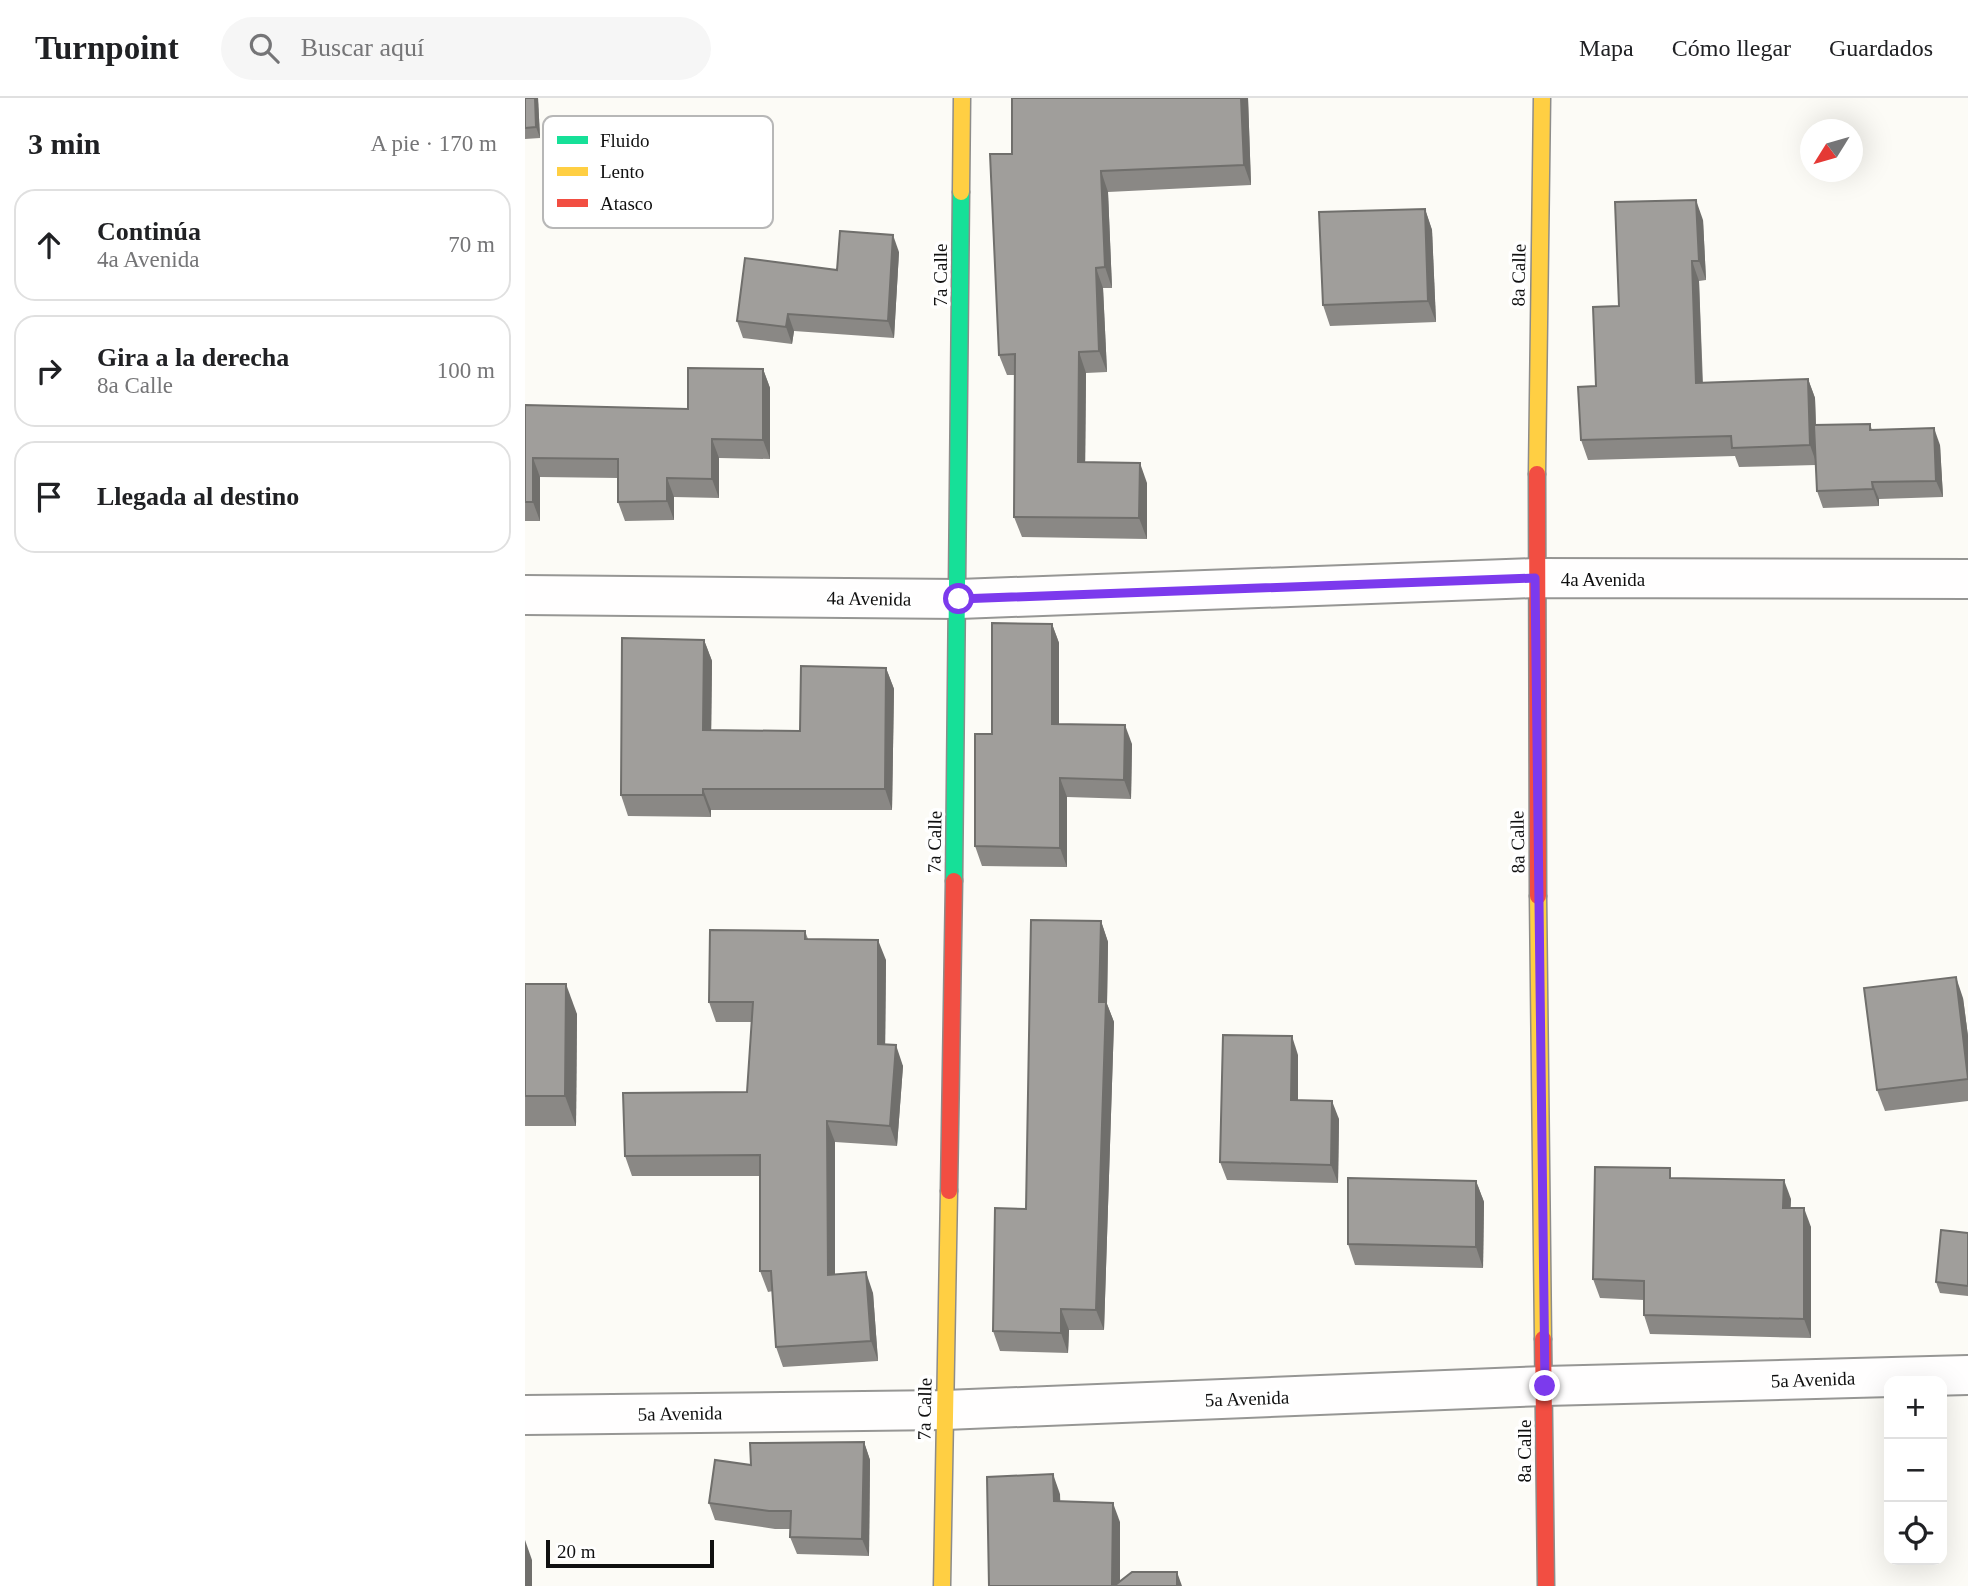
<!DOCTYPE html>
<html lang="es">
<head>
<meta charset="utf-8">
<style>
  :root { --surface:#fff; --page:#f6f6f6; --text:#202124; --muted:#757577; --line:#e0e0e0 }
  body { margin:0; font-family:Georgia,serif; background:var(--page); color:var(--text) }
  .controls { position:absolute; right:21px; bottom:21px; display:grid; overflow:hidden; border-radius:14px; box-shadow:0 7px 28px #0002 }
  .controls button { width:63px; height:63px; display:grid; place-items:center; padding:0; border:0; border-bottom:2px solid var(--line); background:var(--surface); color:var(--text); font:35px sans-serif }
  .compass { position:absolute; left:1275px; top:21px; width:63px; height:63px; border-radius:50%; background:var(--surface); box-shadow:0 7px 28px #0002; rotate:233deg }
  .scale { position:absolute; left:21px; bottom:18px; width:168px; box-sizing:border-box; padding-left:7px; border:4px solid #101010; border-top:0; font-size:19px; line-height:24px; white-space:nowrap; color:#101010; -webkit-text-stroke:5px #fff; paint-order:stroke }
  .stop { position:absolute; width:21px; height:21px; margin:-16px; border:5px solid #7c3aed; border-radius:50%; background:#fff }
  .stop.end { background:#7c3aed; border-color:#fff; box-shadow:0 2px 7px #0008 }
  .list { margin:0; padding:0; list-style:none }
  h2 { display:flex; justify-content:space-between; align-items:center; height:91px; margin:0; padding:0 28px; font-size:30px }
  h2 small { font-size:23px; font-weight:400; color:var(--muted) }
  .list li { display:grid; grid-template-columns:46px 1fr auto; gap:21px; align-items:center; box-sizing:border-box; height:112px; margin:0 14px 14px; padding:0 14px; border:2px solid var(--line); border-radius:21px }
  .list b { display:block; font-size:26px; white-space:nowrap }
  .list p { margin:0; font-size:23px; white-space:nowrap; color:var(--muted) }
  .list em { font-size:23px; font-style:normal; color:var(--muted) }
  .icon { flex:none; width:38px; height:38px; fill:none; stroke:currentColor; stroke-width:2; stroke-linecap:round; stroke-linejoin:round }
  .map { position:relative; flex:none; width:1443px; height:1488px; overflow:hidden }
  header { display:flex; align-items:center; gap:42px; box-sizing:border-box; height:98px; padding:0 35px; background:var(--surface); border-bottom:2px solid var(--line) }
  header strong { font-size:33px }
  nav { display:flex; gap:38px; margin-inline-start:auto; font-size:24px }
  .search { width:490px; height:63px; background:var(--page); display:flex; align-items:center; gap:18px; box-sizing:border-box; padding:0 24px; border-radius:38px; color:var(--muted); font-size:26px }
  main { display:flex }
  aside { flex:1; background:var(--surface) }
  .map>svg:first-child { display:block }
</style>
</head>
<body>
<header>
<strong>Turnpoint</strong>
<div class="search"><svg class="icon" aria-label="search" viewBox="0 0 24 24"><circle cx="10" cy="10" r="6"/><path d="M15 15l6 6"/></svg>Buscar aquí</div>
<nav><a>Mapa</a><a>Cómo llegar</a><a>Guardados</a></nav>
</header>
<main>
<aside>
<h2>3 min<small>A pie · 170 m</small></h2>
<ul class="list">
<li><svg class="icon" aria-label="ahead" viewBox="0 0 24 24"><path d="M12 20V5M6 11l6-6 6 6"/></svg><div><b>Continúa</b><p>4a Avenida</p></div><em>70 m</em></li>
<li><svg class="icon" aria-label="right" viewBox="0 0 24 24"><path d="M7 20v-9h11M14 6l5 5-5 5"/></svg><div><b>Gira a la derecha</b><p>8a Calle</p></div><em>100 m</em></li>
<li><svg class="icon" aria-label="arrive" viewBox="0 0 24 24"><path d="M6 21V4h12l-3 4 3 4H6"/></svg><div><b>Llegada al destino</b></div></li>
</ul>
</aside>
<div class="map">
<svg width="1443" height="1488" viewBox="0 0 1443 1488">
  <rect width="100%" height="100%" fill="#fcfbf6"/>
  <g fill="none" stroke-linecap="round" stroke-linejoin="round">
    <defs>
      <g id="street">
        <polyline points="0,497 434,501 1010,480 1443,481"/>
        <polyline points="0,1317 420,1312 1020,1288 1443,1277"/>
      </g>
      <polyline id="fast" points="429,783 436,94"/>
      <g id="slow">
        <polyline points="436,94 437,0"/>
        <polyline points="1012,376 1017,0"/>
        <polyline points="1013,798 1018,1241"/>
        <polyline points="417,1488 424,1093"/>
      </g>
      <g id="jam">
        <polyline points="1012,376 1013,798"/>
        <polyline points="424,1093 429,783"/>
        <polyline points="1018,1241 1021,1488"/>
      </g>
    </defs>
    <use href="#street" stroke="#969694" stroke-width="42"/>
    <use href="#fast" stroke="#8d8c8a" stroke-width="19"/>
    <use href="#slow" stroke="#8d8c8a" stroke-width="19"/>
    <use href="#jam" stroke="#8d8c8a" stroke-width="19"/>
    <use href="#street" stroke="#fffefe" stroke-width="38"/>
    <use href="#fast" stroke="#16e098" stroke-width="16"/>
    <use href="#slow" stroke="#ffcf43" stroke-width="16"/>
    <use href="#jam" stroke="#f24e42" stroke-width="16"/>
  </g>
  <g fill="#8a8885">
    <polygon points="0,0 13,0 15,40 0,41"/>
    <polygon points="487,0 723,0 726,87 583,94 587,190 578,190 582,274 561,275 560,364 622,385 622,441 497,439 489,419 490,277 482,277 474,257 487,56"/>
    <polygon points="201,22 205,33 219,99 172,110 169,99"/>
    <polygon points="900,111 907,132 911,224 805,228 798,207"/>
    <polygon points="1178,122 1181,182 1174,183 1178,285 1283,281 1290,300 1291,327 1345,326 1347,332 1415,347 1418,399 1354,401 1354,408 1298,410 1292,393 1291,367 1214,369 1210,358 1063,362 1056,342 1094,208"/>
    <polygon points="374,154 369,240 269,233 267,246 218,240 212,223 312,172"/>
    <polygon points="238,271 245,290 245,361 194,360 194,400 149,399 149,422 100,423 93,404 93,380 15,379 15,423 0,423 0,307 163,311"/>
    <polygon points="527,526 534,545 534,626 607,646 606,701 542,699 542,769 457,768 450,748 467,636"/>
    <polygon points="179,542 187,563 186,632 275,633 361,570 369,591 367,712 186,712 186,719 103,718 96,697"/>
    <polygon points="576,823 583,844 582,906 589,924 579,1232 544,1232 543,1255 475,1253 468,1233 501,1111"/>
    <polygon points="280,833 283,841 361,862 360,946 378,968 372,1048 310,1044 310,1176 348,1195 353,1263 258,1269 251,1249 248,1193 243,1194 235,1173 235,1078 107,1078 100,1058 222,994 227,924 191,924 184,904"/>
    <polygon points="0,886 52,916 51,1028 0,1028"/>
    <polygon points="1438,900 1443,938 1443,1003 1360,1013 1352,992"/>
    <polygon points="773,957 773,1002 814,1021 813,1085 702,1082 695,1064"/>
    <polygon points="1148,1080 1266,1101 1265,1110 1286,1129 1286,1240 1125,1236 1119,1217 1119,1202 1075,1200 1068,1181"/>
    <polygon points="951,1083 959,1104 958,1170 830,1167 823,1146"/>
    <polygon points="1443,1135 1443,1198 1415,1195 1411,1184"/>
    <polygon points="339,1344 345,1362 344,1458 272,1456 265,1439 265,1431 250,1431 190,1422 184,1405 226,1367"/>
  </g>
  <g fill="#706f6c">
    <polygon points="10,0 13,0 15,40 11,29"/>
    <polygon points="716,0 723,0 726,87 719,67"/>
    <polygon points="201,22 205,33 219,99 215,88"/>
    <polygon points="576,73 583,94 587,190 580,169"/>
    <polygon points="1171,102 1178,122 1181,182 1174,163"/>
    <polygon points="900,111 907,132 911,224 903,203"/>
    <polygon points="368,137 374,154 369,240 363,223"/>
    <polygon points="1167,163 1174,183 1178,305 1171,285"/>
    <polygon points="571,170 578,190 582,274 574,253"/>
    <polygon points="263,216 269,233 267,246 261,229"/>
    <polygon points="554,254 561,275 560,385 553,364"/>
    <polygon points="238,271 245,290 245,361 238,342"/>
    <polygon points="1283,281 1290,300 1292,367 1285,347"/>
    <polygon points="1409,330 1415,347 1418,399 1411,383"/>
    <polygon points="187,341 194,360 194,400 187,381"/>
    <polygon points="8,360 15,379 15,423 8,404"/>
    <polygon points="615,365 622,385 622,441 614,420"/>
    <polygon points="142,380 149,399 149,422 142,403"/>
    <polygon points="1347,384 1354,401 1354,408 1348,391"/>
    <polygon points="527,526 534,545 534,645 527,626"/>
    <polygon points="179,542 187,563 186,653 178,632"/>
    <polygon points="361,570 369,591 367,712 360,691"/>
    <polygon points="600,627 607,646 606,701 599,682"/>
    <polygon points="535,680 542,699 542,769 535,750"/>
    <polygon points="178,691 186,712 186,719 178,697"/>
    <polygon points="576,823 583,844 582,906 589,924 579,1232 571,1212"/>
    <polygon points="353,842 361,862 360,966 353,946"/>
    <polygon points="1431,879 1438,900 1443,938 1443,979"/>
    <polygon points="41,886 52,916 51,1028 40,998"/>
    <polygon points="767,938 773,957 773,1020 766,1002"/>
    <polygon points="371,947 378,968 372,1048 365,1028"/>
    <polygon points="807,1003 814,1021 813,1085 806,1067"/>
    <polygon points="302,1023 310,1044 310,1197 303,1177"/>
    <polygon points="1259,1082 1266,1101 1265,1129 1258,1110"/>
    <polygon points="951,1083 959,1104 958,1170 951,1149"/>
    <polygon points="1279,1110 1286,1129 1286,1240 1279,1221"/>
    <polygon points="341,1174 348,1195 353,1263 346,1243"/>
    <polygon points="536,1211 544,1232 543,1255 536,1235"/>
    <polygon points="339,1344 345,1362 344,1458 337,1441"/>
    <polygon points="528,1376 535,1396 536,1423 529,1403"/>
    <polygon points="588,1405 595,1424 595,1488 587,1488"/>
    <polygon points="0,1442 7,1462 7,1488 0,1488"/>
    <polygon points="652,1474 657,1488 652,1488"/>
  </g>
  <g fill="#a09e9b" stroke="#706f6c" stroke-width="2">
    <polygon points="0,0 10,0 11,29 0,30"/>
    <polygon points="487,0 716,0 719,67 576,73 580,169 571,170 574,253 554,254 553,364 615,365 614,420 489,419 490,256 474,257 465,56 487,56"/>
    <polygon points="1171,102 1174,163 1167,163 1171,285 1283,281 1285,347 1207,350 1206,338 1056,342 1053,289 1071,288 1068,209 1094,208 1090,104"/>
    <polygon points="900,111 903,203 798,207 794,114"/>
    <polygon points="315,133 368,137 363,223 263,216 261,229 212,223 220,160 312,172"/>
    <polygon points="163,270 238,271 238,342 187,341 187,381 142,380 142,403 93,404 93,361 8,360 8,404 0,404 0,307 163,311"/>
    <polygon points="1345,326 1345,332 1409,330 1411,383 1347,384 1348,391 1292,393 1289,327"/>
    <polygon points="467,525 527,526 527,626 600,627 599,682 535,680 535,750 450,748 450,636 467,636"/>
    <polygon points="97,540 179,542 178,632 275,633 276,568 361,570 360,691 178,691 178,697 96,697"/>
    <polygon points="506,822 576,823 574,904 581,904 571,1212 536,1211 536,1235 468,1233 470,1110 501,1111"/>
    <polygon points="185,832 280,833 280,841 353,842 353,946 371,947 365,1028 302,1023 303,1177 341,1174 346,1243 251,1249 246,1173 235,1173 235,1057 100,1058 98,995 222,994 228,904 184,904"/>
    <polygon points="1431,879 1443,981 1352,992 1339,890"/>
    <polygon points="0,886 41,886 40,998 0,998"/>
    <polygon points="698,937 767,938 766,1002 807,1003 806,1067 695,1064"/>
    <polygon points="1070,1069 1145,1070 1145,1080 1259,1082 1258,1110 1279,1110 1279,1221 1119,1217 1119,1183 1068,1181"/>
    <polygon points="823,1080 951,1083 951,1149 823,1146"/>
    <polygon points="1416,1132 1443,1135 1443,1188 1411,1184"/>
    <polygon points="339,1344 337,1441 265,1439 266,1413 244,1413 184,1405 190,1362 226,1367 225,1345"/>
    <polygon points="528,1376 529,1403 588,1405 587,1488 464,1488 462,1379"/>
    <polygon points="607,1474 652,1474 652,1488 589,1488"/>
  </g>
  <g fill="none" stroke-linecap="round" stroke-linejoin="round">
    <polyline stroke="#7c3aed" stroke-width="9" points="434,501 1010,480 1020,1288"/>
  </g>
  <g text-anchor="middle" stroke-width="7" stroke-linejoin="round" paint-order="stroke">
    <g font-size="19" fill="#101010" stroke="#fff">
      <text transform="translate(415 177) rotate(-90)" y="7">7a Calle</text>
      <text transform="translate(993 177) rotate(-89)" y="7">8a Calle</text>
      <text x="1078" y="488">4a Avenida</text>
      <text transform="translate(344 500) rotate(1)" y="7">4a Avenida</text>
      <text transform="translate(409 744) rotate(-89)" y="7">7a Calle</text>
      <text transform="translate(992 744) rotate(-91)" y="7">8a Calle</text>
      <text transform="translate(1288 1281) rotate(-2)" y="7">5a Avenida</text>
      <text transform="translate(722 1300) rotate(-2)" y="7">5a Avenida</text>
      <text transform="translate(399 1311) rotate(-89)" y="7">7a Calle</text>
      <text transform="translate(155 1315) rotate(-1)" y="7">5a Avenida</text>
      <text transform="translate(999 1353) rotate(-90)" y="7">8a Calle</text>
    </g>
  </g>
  <rect x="18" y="18" width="230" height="112" rx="10" fill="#fff" stroke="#b7b7b7" stroke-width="2"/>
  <rect x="32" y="38" width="31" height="8" fill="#16e098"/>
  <rect x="32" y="69" width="31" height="9" fill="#ffcf43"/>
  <rect x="32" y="101" width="31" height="8" fill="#f24e42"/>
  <g font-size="19" fill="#101010">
    <text x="75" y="49">Fluido</text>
    <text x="75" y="80">Lento</text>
    <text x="75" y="112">Atasco</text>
  </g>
</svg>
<div class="controls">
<button>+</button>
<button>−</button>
<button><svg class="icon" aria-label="locate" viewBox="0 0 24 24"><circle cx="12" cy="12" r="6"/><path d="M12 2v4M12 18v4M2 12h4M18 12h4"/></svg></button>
</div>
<svg class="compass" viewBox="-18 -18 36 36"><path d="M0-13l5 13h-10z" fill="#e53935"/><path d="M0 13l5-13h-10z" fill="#757577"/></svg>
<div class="scale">20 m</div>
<div class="stop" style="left:434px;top:501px"></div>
<div class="stop end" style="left:1020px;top:1288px"></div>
</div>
</main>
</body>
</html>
